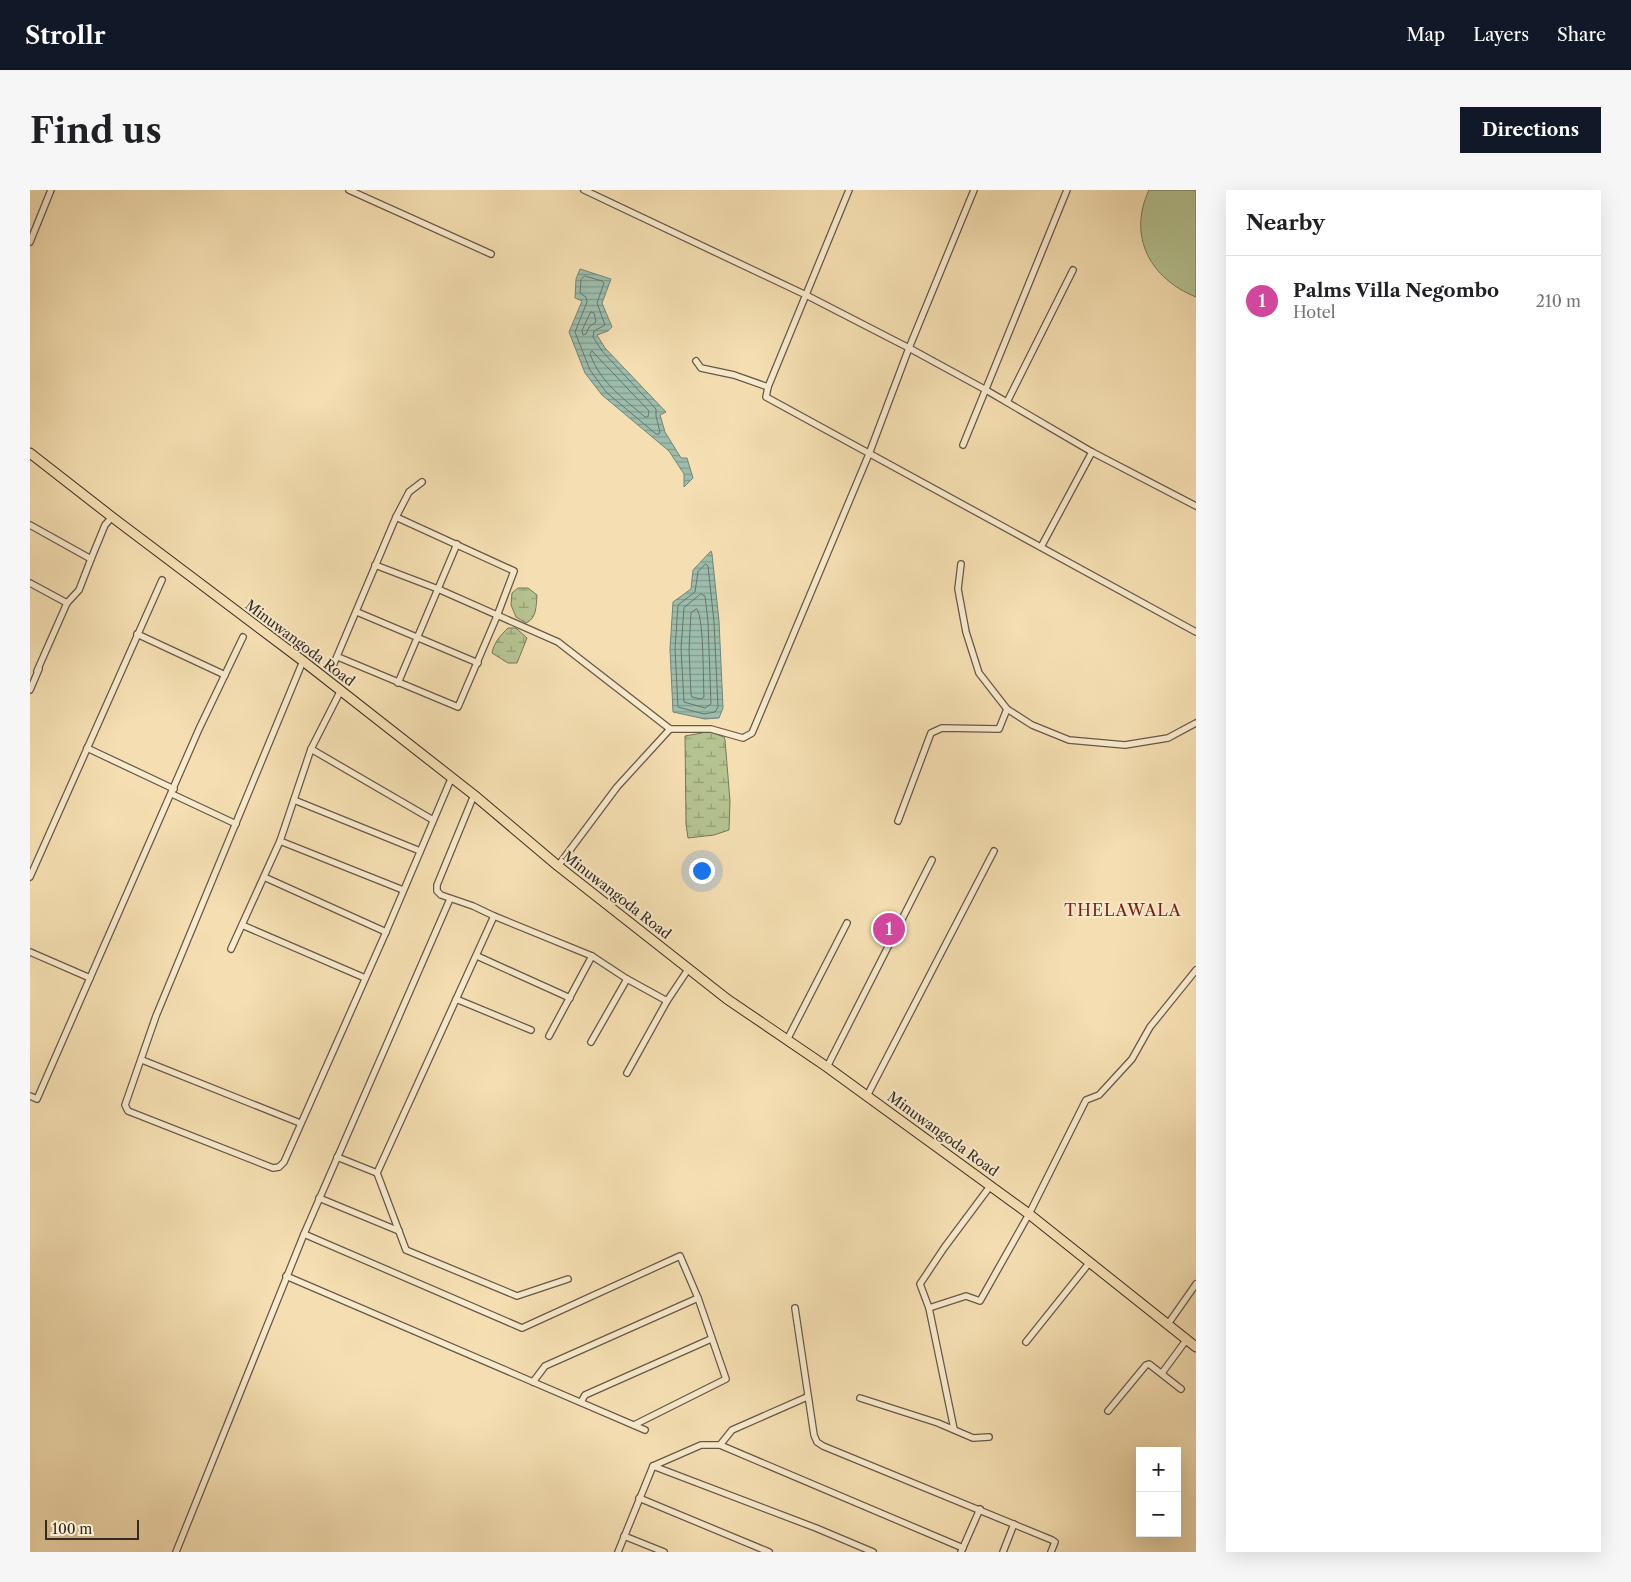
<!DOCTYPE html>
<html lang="en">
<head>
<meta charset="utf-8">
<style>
  :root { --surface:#fff; --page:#f6f6f6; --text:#202124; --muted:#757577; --line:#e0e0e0; --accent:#111827 }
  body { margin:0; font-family:"Libre Caslon Text",serif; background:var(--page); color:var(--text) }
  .controls { position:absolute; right:15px; bottom:15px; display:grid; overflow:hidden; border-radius:0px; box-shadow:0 5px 20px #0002 }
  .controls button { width:45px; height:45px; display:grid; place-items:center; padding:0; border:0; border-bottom:1px solid var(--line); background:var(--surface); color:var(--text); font:25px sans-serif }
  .scale { position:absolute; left:15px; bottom:12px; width:94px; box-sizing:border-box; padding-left:5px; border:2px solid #362b23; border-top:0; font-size:14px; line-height:18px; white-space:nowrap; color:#362b23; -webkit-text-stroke:4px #f8eacd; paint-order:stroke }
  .you { position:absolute; left:671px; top:680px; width:18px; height:18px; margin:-12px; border:4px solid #fff; border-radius:50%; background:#1a73e8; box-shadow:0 0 0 8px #1a73e833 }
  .badge { display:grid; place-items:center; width:32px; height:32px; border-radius:50%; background:var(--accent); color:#fff; font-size:16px; font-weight:700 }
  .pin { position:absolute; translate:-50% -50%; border:2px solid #fff; box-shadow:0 1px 5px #0006 }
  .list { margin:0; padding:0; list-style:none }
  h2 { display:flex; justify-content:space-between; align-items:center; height:65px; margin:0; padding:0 20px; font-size:21px }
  h2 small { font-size:16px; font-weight:400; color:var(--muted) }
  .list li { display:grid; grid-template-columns:32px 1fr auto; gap:15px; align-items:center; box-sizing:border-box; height:90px; padding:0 20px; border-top:1px solid var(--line) }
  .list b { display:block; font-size:19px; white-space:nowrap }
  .list p { margin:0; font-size:16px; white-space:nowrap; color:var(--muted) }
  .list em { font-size:16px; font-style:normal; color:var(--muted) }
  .map { position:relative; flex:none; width:1166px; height:1362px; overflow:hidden; border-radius:0px }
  header { display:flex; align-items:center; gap:30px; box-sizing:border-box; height:70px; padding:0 25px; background:var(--accent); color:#fff }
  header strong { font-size:24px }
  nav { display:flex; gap:28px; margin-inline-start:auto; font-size:18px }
  .intro { display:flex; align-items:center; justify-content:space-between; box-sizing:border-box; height:120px; padding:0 30px }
  h1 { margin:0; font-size:35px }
  .button { padding:12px 22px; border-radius:0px; background:var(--accent); color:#fff; font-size:18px; font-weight:700 }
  main { display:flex; gap:30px; padding:0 30px }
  aside { flex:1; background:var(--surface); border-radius:0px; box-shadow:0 5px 20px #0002 }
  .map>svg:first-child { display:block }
</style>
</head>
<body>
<header>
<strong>Strollr</strong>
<nav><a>Map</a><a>Layers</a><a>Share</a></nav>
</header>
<div class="intro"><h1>Find us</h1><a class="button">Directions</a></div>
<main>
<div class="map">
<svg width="1166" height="1362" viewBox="0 0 1166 1362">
  <defs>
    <pattern id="wetland-marsh" width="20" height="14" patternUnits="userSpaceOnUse" patternTransform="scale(1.25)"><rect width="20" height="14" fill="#b5c391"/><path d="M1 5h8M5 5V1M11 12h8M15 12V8" fill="none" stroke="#949f76"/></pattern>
    <pattern id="water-rules" width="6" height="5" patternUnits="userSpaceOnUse" patternTransform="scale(1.25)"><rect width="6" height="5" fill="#9cbdad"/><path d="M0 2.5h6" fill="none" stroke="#809a8c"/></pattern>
  </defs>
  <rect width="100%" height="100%" fill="#f5dfb2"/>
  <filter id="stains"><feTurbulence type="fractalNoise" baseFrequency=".004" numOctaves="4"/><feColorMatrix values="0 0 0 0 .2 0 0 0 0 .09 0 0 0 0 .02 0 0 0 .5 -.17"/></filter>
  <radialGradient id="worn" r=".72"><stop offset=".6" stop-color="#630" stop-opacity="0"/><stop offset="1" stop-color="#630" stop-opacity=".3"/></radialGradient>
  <path fill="#b5c391" stroke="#76775a" d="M1119 0H1166V107C1121 89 1097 47 1119 0Z"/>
  <g fill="url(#wetland-marsh)" stroke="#76775a">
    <path d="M488 398H498L507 405C506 416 507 428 496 433L486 427 481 415 482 403Z"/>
    <path d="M478 438H486L497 448 487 473H478L462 463C464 452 471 445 478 438Z"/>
    <polygon points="675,540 694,547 695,550 700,611 699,640 684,645 658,648 656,634 655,546 672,543"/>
  </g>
  <g fill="url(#water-rules)" stroke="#738376">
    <polygon points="550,79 581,89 572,113 582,137 578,141 567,145 575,158 636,222 630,225 635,242 651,268 657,268 663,288 654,297 654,284 639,261 572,205 555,183 539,142 552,111 545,108 546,89"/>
    <polygon points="681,361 682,364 689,431 693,518 689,528 675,529 643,522 640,459 643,412 661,399 663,380"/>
  </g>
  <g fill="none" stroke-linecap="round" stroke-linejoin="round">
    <g stroke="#697468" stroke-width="1">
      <polygon points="555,86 572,91 574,93 567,113 575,135 564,141 563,147 572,161 626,219 626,226 630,242 629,244 626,244 576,202 560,180 545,142 557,112 556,107 550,103 551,90"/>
      <polygon points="561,122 564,123 566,132 559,137 556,144 553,145 552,141"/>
      <path d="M562 161 619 221 618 227H615C593 208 570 192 560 164Z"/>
      <polygon points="676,374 678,376 684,432 688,517 685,522 674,524 648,517 645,459 648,415 665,402 668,382"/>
      <polygon points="671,404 675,406 678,432 681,514 675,518 654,512 651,459 654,418"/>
      <path d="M667 419C674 429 673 490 674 507L671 509 662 507 661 505 659 459 661 423Z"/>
    </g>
    <defs>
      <g id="minor">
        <polyline points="319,0 461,64"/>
        <polyline points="554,0 776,105 879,158 956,200 1062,262 1166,316"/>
        <polyline points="819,0 738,197 736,207 1166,442"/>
        <polyline points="0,52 21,0"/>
        <polyline points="666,171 671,178 704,185 738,197"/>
        <polyline points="977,212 1043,80"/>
        <polyline points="933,255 1037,0"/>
        <polyline points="0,335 61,369 49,400 37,413"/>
        <polyline points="1011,357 1062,262"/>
        <polyline points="61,369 75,335 82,327"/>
        <polyline points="931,374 928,399 936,442 949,483 977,519 1002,535 1039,550 1095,555 1138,548 1166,533"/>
        <polyline points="345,375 408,399 528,452 640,539"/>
        <polyline points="0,393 37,413 7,481"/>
        <polyline points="327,422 448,473"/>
        <polyline points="107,444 195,485"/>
        <polyline points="308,467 428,517 467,426 484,381 366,327"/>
        <polyline points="273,471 126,826 95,915 98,921 243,978 249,977 254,972 356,742 421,589"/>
        <polyline points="302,478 366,327 379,302 392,292"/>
        <polyline points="368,493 427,354"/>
        <polyline points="0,500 9,479"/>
        <polyline points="57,558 144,599"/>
        <polyline points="281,559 403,630"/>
        <polyline points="142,604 206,634"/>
        <polyline points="444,605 407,695 407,701 411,705 443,716 464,726 562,766 597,789 637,811 597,883"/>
        <polyline points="264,610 390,661"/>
        <polyline points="868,631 901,543 912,538 969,539 977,519"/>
        <polyline points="250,651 373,700"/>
        <polyline points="528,676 587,597 640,539 681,539 713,548 722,543 839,264 879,158 944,0"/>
        <polyline points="0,687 132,390"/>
        <polyline points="234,687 356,742"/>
        <polyline points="464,726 347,983 376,1060 487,1106 538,1089"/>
        <polyline points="212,735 335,788"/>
        <polyline points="201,759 250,651 281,559 311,500"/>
        <polyline points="0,762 60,788"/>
        <polyline points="447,766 540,808"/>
        <polyline points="426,809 501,840"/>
        <polyline points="637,811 659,778"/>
        <polyline points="519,846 562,766"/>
        <polyline points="757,850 817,733"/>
        <polyline points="561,852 597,789"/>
        <polyline points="112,870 270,933"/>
        <polyline points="797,877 902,670"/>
        <polyline points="0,906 7,909 169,539 213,447"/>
        <polyline points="837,906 964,661"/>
        <polyline points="307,967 347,983"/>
        <polyline points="289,1008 369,1041"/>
        <polyline points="274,1044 492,1138 650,1066 668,1108 696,1189 604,1235"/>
        <polyline points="256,1086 615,1240"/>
        <polyline points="765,1118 784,1245 787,1252 793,1256 1022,1350 1025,1352 1021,1362"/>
        <polyline points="899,1118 936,1106 950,1111 999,1024 1056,910 1069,905 1102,869 1120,837 1166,780"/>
        <polyline points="1138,1134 1166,1094"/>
        <polyline points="996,1152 1060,1072"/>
        <polyline points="1132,1183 1157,1149"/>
        <polyline points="503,1192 515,1176 668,1108"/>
        <polyline points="830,1208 908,1233 943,1248 959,1247"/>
        <polyline points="551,1212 555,1205 681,1149"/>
        <polyline points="1078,1221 1116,1175 1119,1174 1151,1199"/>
        <polyline points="924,1239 899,1118 890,1094 914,1058 961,995"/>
        <polyline points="690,1255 933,1358"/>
        <polyline points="623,1276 786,1338 843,1362"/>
        <polyline points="609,1308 739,1362"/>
        <polyline points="594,1346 634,1362"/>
        <polyline points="146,1362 274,1044 420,709"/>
        <polyline points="588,1362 623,1276 671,1255 690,1255 702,1240 777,1207"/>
        <polyline points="931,1362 950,1319"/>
        <polyline points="973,1362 984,1334"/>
      </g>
      <polyline id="primary" points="0,263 82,327 273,471 444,605 528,676 697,809 797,877 999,1024 1166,1157"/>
    </defs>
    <use href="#minor" stroke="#665847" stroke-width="8"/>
    <use href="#primary" stroke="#362b23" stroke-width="11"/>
    <use href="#minor" stroke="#f8eacd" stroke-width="5.5"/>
    <use href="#primary" stroke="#f5dfb2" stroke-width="9"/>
  </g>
  <g text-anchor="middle" stroke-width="4" stroke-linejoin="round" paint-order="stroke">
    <g font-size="14" fill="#362b23" stroke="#f8eacd">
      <text transform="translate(270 453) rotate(37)" y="5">Minuwangoda Road</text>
      <text transform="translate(587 705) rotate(38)" y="5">Minuwangoda Road</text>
      <text transform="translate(913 944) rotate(36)" y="5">Minuwangoda Road</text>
    </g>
    <g font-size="16" letter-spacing="1" fill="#7a1f14" stroke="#f8eacd">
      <text x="1093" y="726">THELAWALA</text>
    </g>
  </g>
  <rect width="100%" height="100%" filter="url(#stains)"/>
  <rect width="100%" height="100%" fill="url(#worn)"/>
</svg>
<div class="controls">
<button>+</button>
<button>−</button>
</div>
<div class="scale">100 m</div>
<div class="you"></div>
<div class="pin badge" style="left:859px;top:739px;background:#d1479c">1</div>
</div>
<aside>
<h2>Nearby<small></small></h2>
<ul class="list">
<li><span class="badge" style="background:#d1479c">1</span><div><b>Palms Villa Negombo</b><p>Hotel</p></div><em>210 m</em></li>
</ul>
</aside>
</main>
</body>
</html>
